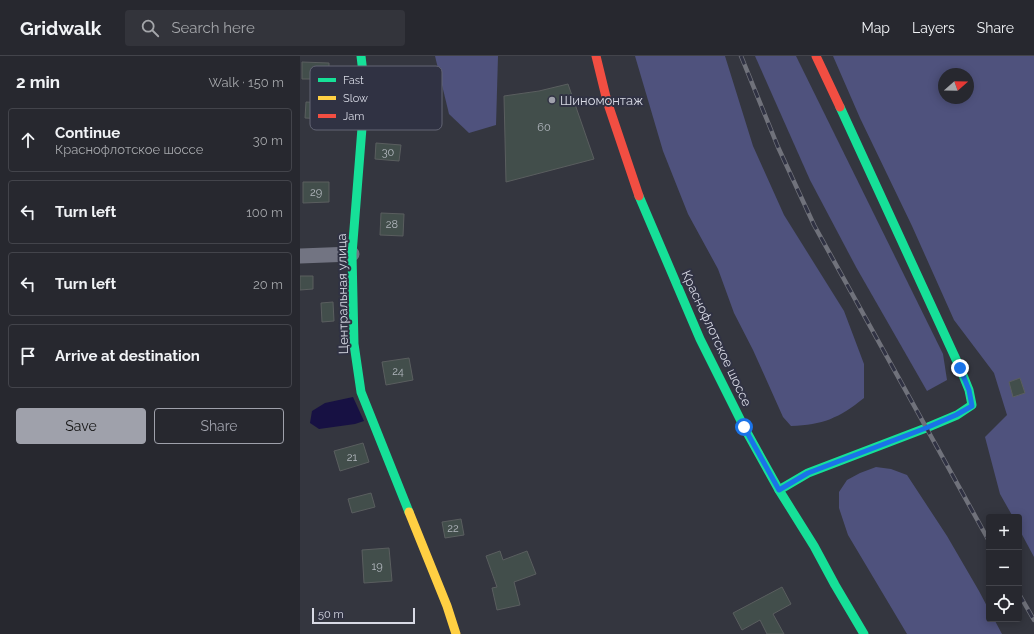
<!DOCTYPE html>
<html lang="en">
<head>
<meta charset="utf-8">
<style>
  :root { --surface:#27282f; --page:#33343b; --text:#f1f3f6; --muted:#a4a6aa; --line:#43444b; --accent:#9fa1ab }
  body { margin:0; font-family:Raleway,sans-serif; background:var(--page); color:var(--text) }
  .controls { position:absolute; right:12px; bottom:12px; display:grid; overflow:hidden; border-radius:4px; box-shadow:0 2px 10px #0003 }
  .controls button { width:36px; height:36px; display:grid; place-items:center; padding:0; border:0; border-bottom:1px solid var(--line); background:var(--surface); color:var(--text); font:20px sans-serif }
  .compass { position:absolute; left:638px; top:12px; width:36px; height:36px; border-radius:50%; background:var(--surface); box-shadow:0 2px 10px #0003; rotate:70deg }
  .scale { position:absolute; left:12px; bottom:10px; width:103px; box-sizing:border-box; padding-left:4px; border:2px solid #d8dae5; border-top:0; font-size:11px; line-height:14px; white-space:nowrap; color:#d8dae5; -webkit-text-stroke:3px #303243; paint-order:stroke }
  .stop { position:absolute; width:12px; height:12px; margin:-9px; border:3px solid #1a73e8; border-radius:50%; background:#fff }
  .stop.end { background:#1a73e8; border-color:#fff; box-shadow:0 1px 4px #0008 }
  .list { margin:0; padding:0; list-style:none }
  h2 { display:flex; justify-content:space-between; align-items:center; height:52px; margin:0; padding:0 16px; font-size:17px }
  h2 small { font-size:13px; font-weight:400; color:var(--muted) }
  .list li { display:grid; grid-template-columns:26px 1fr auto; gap:12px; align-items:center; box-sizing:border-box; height:64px; margin:0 8px 8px; padding:0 8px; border:1px solid var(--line); border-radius:4px }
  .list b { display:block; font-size:15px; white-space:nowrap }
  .list p { margin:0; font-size:13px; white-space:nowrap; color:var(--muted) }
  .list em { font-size:13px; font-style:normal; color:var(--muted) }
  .actions { display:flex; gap:8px; padding:12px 16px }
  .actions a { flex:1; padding:9px 0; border:1px solid var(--accent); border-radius:4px; text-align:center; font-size:14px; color:var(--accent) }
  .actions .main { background:var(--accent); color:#111 }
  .icon { flex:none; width:22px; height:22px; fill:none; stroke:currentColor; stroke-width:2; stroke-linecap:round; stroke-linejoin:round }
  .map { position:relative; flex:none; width:734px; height:578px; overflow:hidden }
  header { display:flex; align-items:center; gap:24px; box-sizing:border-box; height:56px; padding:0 20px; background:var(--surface); border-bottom:1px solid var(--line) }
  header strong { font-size:19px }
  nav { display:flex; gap:22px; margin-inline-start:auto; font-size:14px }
  .search { width:280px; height:36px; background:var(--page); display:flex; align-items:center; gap:10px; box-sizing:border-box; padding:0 14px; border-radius:4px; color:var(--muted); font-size:15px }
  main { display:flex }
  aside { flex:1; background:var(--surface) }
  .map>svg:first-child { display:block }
</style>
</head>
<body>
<header>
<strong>Gridwalk</strong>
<div class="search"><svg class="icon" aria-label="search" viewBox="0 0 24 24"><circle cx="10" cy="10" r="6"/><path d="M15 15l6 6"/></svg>Search here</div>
<nav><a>Map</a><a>Layers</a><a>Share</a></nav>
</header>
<main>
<aside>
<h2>2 min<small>Walk · 150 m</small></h2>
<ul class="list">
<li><svg class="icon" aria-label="ahead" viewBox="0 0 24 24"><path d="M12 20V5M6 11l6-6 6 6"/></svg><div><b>Continue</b><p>Краснофлотское шоссе</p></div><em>30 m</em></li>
<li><svg class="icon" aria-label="left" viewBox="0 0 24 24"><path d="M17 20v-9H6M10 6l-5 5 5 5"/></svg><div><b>Turn left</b></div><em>100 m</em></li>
<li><svg class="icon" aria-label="left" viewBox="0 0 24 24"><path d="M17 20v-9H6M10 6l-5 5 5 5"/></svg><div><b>Turn left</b></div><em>20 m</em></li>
<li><svg class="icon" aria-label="arrive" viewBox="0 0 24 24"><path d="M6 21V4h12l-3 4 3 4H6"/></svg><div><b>Arrive at destination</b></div></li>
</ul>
<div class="actions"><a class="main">Save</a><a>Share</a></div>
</aside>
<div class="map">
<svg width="734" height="578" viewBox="0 0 734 578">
  <rect width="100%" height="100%" fill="#34363f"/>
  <g fill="#4f527d" fill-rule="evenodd">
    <polygon points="135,0 198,0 196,69 169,77 149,58"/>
    <path d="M335 0H425L453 90 484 159 544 255 564 308V342C539 362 523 369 491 370L483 361 453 294 434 257 418 213 388 158 363 95Z"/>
    <polygon points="455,0 496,0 643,298 647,324 627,335 556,211 510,124"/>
    <path d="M533 0H734V501L719 473V461H713L700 438 685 381 707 359 694 317 654 264 612 170 560 62ZM644 18H668V42H644Z"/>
    <polygon points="576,411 591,413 607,419 647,480 679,535 689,554 689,563 694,563 702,578 607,578 548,479 539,452 539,436 547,424 560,417"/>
  </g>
  <polygon fill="#171143" points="53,341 64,365 55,368 19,373 10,367 12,355 25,347"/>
  <g fill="#424e4b" stroke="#5a5e5f">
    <polygon points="2,6 29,7 29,23 2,23"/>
    <polygon points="268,28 294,103 206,126 204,40 239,35"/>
    <polygon points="6,46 29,47 28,63 5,62"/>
    <polygon points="76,87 101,89 99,105 75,103"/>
    <polygon points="3,126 29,126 29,146 3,147"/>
    <polygon points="81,157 104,158 103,180 80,179"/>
    <polygon points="0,220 13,220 13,233 0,234"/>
    <polygon points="33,246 34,265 22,266 21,247"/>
    <polygon points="109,302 113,324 86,329 82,306"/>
    <polygon points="720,322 725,337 713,341 709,326"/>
    <polygon points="63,387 69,406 40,415 34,395"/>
    <polygon points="71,437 75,451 52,457 48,443"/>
    <polygon points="161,463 164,479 145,482 142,466"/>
    <polygon points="89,492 92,525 64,527 62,494"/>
    <polygon points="200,495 203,504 227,495 236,518 214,526 220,549 197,554 192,532 197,531 186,500"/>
    <polygon points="482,531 491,548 473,558 484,578 467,578 460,564 442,574 433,557"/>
  </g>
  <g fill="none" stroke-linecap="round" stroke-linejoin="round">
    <polyline stroke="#727482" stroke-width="15" points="0,200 52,198"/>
    <g stroke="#16e098" stroke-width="9">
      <polyline points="61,0 65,34 52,198 54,288 61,336 109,456"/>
      <polyline points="339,140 400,283 444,371 479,434 514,490 535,529 564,578"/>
      <polyline points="479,434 508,417 626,372 657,359 672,349 669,334 660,312 540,51"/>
    </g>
    <polyline stroke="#ffcf43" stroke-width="9" points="109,456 147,550 156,578"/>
    <g stroke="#f24e42" stroke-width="9">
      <polyline points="296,0 307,45 339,140"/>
      <polyline points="516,0 540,51"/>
    </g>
    <defs>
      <g id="rail">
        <polyline points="441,0 478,91 514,169 689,485"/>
        <polyline points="719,538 734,564"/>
      </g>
    </defs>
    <use href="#rail" stroke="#70727b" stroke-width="4.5"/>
    <use href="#rail" stroke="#303243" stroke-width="3" stroke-dasharray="9" stroke-linecap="butt"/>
  </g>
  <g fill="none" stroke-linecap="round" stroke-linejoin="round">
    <polyline stroke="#1a73e8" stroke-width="5" points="444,371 479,434 508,417 626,372 656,359 672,350 669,334 660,312"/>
  </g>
  <circle fill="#9fa1ab" stroke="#303243" stroke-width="1.5" cx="252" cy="44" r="4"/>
  <g text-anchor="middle" stroke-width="4" stroke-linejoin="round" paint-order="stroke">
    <g font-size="11" fill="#b2b7be">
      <text x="244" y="75">60</text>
      <text x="88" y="100">30</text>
      <text x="16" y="140">29</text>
      <text x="92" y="172">28</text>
      <text x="98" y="319">24</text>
      <text x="52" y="405">21</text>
      <text x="153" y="476">22</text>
      <text x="77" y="514">19</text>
    </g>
    <g font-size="13" fill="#d8dae5" stroke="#303243" text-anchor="start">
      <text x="260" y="49">Шиномонтаж</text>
    </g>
    <g font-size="13" fill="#d8dae5" stroke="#303243">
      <text transform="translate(42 238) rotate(-91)" y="5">Центральная улица</text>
      <text transform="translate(417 282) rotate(65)" y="5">Краснофлотское шоссе</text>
    </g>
  </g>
  <rect x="10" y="10" width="132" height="64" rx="6" fill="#303243" stroke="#626474" stroke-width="1"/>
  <rect x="18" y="22" width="18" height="4" fill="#16e098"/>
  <rect x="18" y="40" width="18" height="4" fill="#ffcf43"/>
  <rect x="18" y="58" width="18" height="4" fill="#f24e42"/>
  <g font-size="11" fill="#d8dae5">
    <text x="43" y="28">Fast</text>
    <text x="43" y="46">Slow</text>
    <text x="43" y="64">Jam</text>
  </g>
</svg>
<div class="controls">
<button>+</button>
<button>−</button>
<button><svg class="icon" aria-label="locate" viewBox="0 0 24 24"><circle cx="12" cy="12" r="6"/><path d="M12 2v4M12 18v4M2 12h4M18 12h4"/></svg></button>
</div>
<svg class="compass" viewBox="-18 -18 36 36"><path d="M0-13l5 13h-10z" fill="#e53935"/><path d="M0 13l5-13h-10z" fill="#a4a6aa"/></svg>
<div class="scale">50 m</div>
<div class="stop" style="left:444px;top:371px"></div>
<div class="stop end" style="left:660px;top:312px"></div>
</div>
</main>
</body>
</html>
